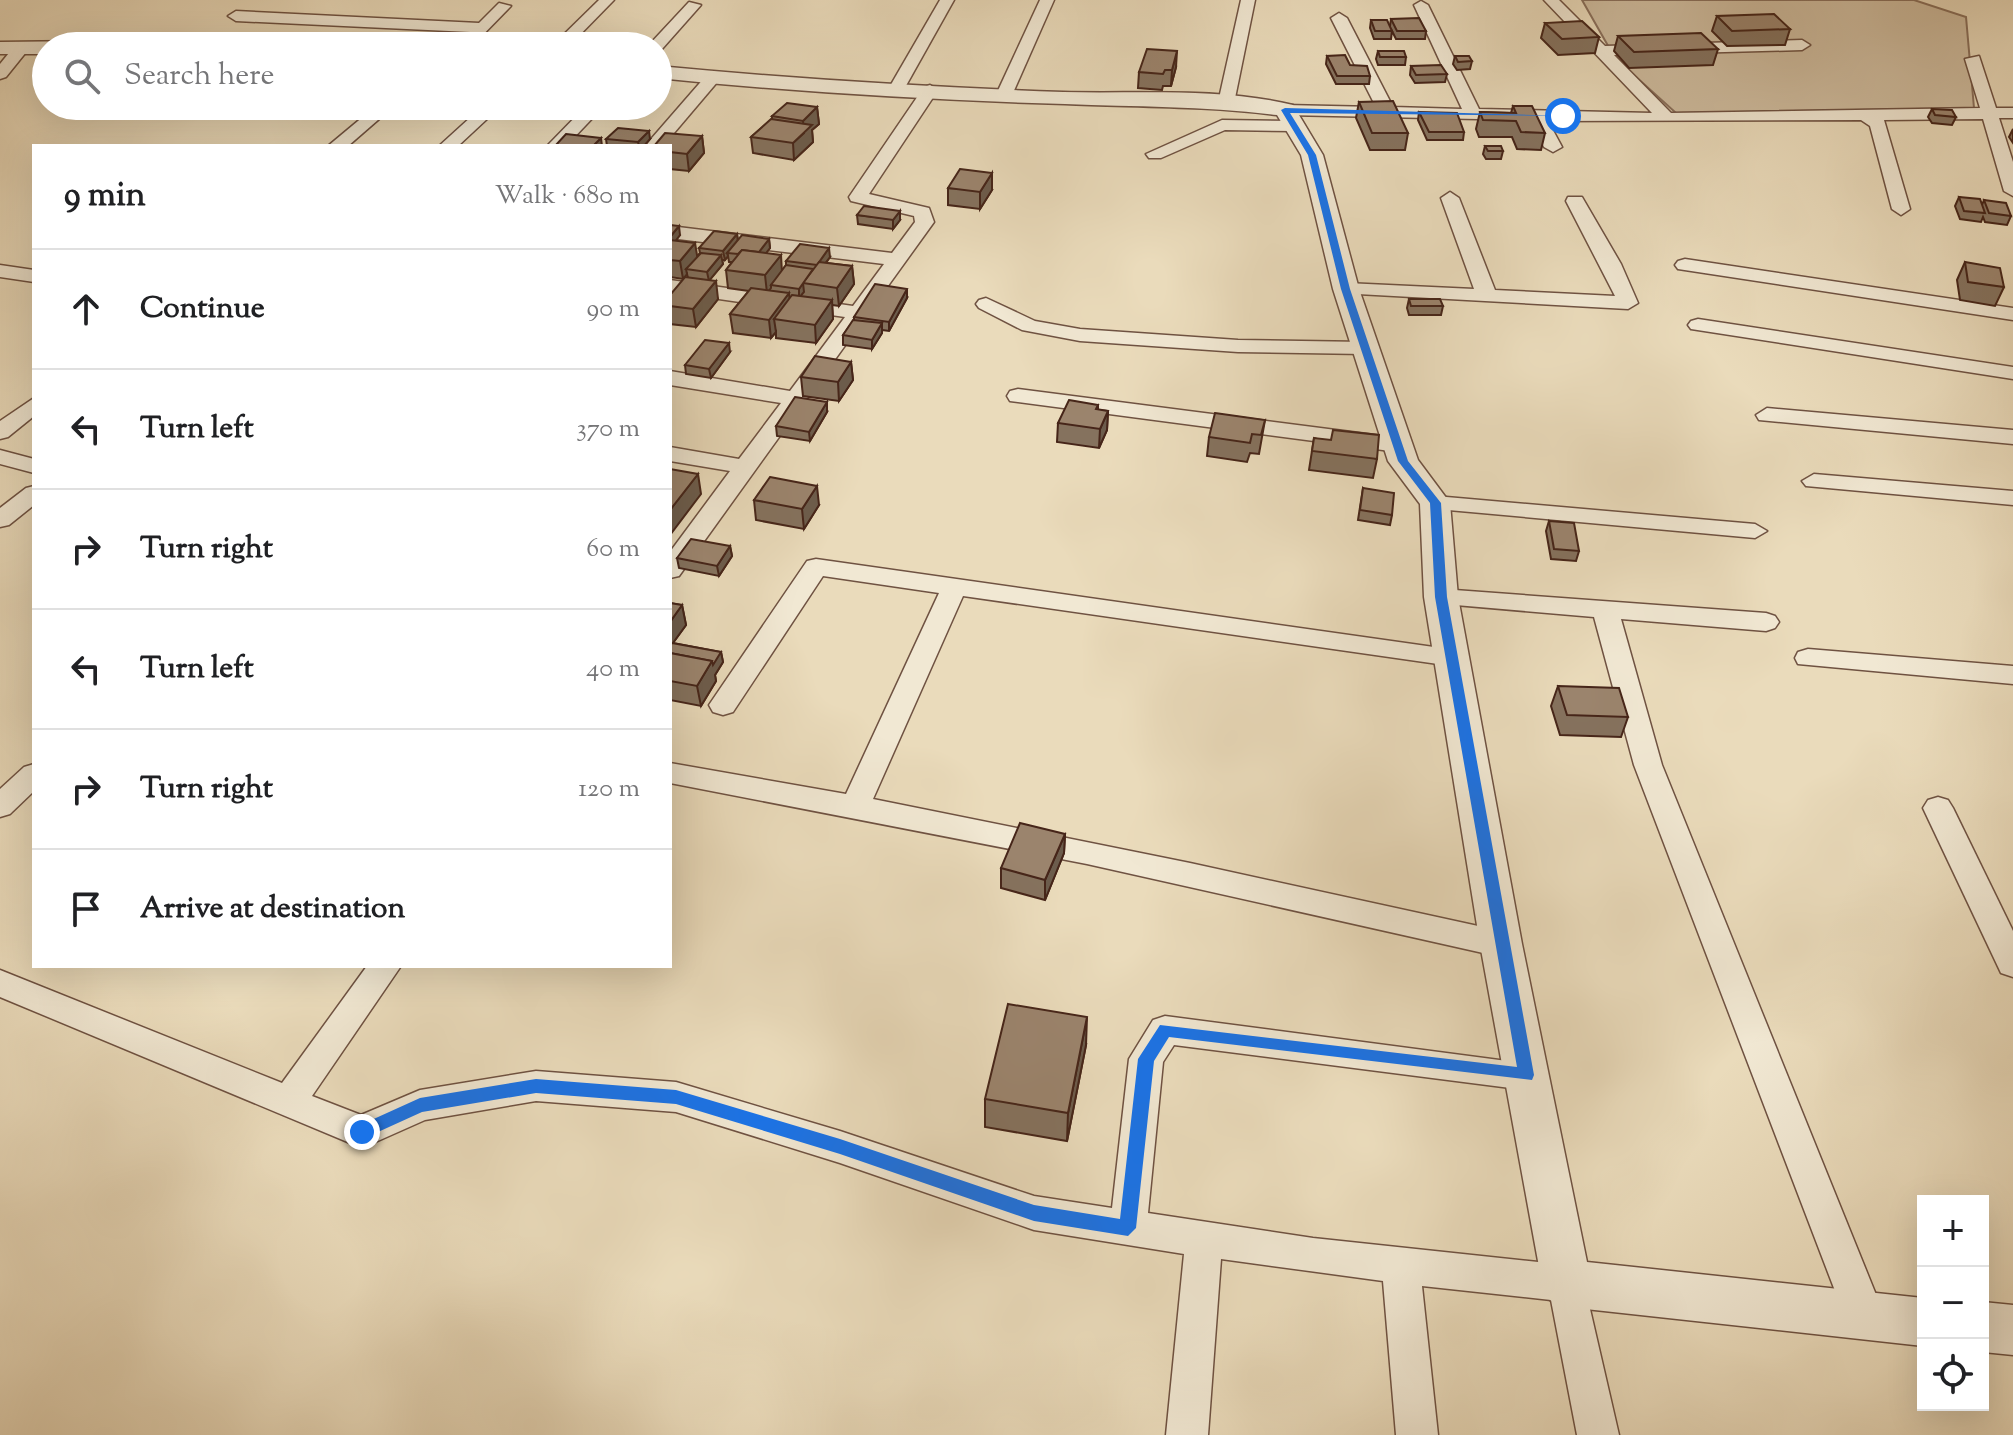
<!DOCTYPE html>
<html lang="en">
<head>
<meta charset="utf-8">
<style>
  :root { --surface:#fff; --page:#f2f2f2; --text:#202124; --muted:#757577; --line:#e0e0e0 }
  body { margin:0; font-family:"Sorts Mill Goudy",serif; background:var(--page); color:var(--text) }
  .controls { position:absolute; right:24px; bottom:24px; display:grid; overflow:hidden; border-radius:0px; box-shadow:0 8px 32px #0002 }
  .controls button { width:72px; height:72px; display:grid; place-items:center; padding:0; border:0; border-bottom:2px solid var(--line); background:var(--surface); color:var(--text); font:40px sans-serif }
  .stop { position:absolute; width:24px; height:24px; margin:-18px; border:6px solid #1a73e8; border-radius:50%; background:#fff }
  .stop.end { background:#1a73e8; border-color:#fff; box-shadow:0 2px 8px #0008 }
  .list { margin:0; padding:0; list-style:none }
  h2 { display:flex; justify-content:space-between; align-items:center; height:104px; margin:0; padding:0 32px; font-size:34px }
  h2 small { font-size:26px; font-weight:400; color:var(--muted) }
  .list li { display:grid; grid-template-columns:52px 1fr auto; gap:24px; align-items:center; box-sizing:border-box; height:120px; padding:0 32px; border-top:2px solid var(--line) }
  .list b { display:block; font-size:30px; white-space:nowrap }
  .list em { font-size:26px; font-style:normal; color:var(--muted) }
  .icon { flex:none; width:44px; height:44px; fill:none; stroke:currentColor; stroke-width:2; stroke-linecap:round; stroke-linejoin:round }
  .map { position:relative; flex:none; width:2013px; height:1435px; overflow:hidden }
  .search { position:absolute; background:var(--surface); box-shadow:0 8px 32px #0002; left:32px; top:32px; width:640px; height:88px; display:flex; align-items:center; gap:20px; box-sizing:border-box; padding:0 28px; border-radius:44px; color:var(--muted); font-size:30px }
  .panel { position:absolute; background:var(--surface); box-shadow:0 8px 32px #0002; left:32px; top:144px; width:640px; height:824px; border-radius:0px }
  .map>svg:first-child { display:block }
</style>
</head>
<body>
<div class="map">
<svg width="2013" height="1435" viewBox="0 0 2013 1435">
  <rect width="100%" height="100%" fill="#eadbbb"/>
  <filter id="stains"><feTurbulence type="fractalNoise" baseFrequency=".0025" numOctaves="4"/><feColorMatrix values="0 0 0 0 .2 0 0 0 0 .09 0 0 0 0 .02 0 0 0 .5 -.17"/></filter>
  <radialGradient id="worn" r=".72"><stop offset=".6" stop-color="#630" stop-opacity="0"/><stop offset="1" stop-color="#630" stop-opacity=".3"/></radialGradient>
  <polygon fill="#cebc9f" stroke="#8a705c" stroke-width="2" points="1582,0 1914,0 1966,17 1974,108 1676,113 1615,58"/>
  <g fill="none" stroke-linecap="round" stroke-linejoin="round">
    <defs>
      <g id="minor">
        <polygon points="599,0 614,0 569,46 552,46"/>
        <polygon points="940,0 954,0 903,91 891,91 889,88"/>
        <polygon points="1040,0 1054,0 1012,95 1004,100 998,99 996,95"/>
        <polygon points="1241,0 1255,0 1234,103 1226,108 1218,103"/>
        <polygon points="1544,0 1559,0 1605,46 1802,40 1810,45 1802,50 1614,55 1671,113 1980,108 1965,59 1979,56 1996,108 2013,108 2013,118 1999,118 2013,162 2013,196 2004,191 1983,119 1884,120 1910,209 1901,215 1892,209 1870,126 1861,120 1548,121 1562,147 1553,152 1544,147 1531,120 1285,115 1277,110 1285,105 1376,107 1331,18 1339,13 1347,18 1393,107 1462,109 1414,5 1421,1 1428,5 1479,109 1652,113"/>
        <polygon points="689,2 701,5 662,49 648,46"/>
        <polygon points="499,3 511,6 472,46 461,42 470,32 236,21 228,16 236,11 479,23"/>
        <polygon points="17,43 31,46 6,77 0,79 0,64"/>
        <polygon points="711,75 719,80 663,146 645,146 705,77"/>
        <polygon points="930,85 938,90 869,194 929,208 934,222 679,576 670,578 670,552 730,471 670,461 670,447 739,459 781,403 670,385 670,371 790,391 845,317 670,292 670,280 853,306 884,264 670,238 670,226 892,253 915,222 914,216 851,201 849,197 924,87"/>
        <polygon points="376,106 394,106 348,146 328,146"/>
        <polygon points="483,106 501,106 458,146 439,146"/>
        <polygon points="586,106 604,106 566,146 547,146"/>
        <polygon points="1222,120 1295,121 1304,126 1295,131 1225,130 1161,158 1149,158 1146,154"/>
        <polygon points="1450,192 1459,198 1495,290 1615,296 1566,201 1568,197 1582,197 1621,264 1638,303 1628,309 1339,293 1336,289 1339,285 1346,283 1474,289 1441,198"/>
        <polygon points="1685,259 2013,308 2013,320 1678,269 1675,265 1678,261"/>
        <polygon points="0,265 34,270 34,282 0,277"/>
        <polygon points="986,298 1035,321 1080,329 1238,340 1365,342 1376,348 1365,354 1238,352 1080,341 1022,330 979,308 976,304 979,300"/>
        <polygon points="1698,319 2013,367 2013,379 1691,329 1688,325 1691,321"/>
        <polygon points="1018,389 1398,438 1409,445 1398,452 1010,401 1007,396 1010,391"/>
        <polygon points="34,398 34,416 8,437 0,439 0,421"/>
        <polygon points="1767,408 2013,430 2013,444 1759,420 1756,415"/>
        <polygon points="0,450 34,459 34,473 0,464"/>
        <polygon points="1814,474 2013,491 2013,505 1806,486 1802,481"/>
        <polygon points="34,486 34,505 9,525 0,527 0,508 26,488"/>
        <polygon points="1435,496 1755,524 1767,531 1755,538 1426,508 1423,503"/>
        <polygon points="816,559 1462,651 1465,657 1462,663 1452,666 963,596 873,799 1190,863 1501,931 1512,935 1517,944 1512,953 1501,957 1087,864 670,783 670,763 846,794 939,593 823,576 733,712 723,715 713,712 709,705 807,561"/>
        <polygon points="1441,589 1766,613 1775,616 1779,622 1775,628 1766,631 1621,619 1662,765 1885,1317 1879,1330 1865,1336 1851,1330 1845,1317 1634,765 1594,617 1432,603 1428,597 1432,591"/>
        <polygon points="1808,649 2013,666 2013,684 1798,664 1795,658 1798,652"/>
        <polygon points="34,764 34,791 10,814 0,817 0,789 24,767"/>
        <polygon points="1938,797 1948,800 1953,808 2013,931 2013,977 2001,973 1923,808 1928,800"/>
        <polygon points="367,966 401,966 312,1096 361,1115 420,1090 536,1071 676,1082 840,1131 1034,1196 1112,1208 1129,1059 1153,1020 1165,1016 1538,1065 1543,1075 1538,1085 1526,1090 1174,1045 1163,1062 1148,1213 1313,1238 1567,1265 1581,1270 1619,1435 1577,1435 1551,1300 1422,1286 1438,1435 1396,1435 1383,1281 1221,1259 1208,1435 1166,1435 1184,1254 1034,1230 840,1163 676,1112 536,1101 425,1120 362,1148 0,997 0,970 282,1083"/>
      </g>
      <g id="tertiary">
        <polygon points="171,40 181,46 46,46 46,54 0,54 0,42"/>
        <path d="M658 66C793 79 928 87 1063 92 1139 94 1218 87 1293 105L1323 155 1359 289 1418 460 1450 503 1458 597 1522 944 1587 1262 1923 1298V1346L1567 1307 1550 1300 1542 1283 1480 944 1424 597 1420 504 1388 461 1333 289 1301 155 1277 115C1206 106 1137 107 1065 104 929 100 793 92 658 78Z"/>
        <polygon points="1983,1302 2013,1305 2013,1355 1983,1352"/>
      </g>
    </defs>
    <use href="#minor" stroke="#6f5242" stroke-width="3"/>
    <use href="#tertiary" stroke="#6f5242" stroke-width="3"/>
    <use href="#minor" fill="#f1e8d3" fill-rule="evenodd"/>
    <use href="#tertiary" fill="#f1e8d3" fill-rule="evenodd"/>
  </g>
  <g fill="#85725e" stroke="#462519" stroke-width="2">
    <polygon points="1717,16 1790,29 1785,45 1727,46 1712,31"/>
    <polygon points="1391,19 1426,31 1425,39 1396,39 1392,31 1391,39 1374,39 1370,28 1371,20 1390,26"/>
    <polygon points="1545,23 1599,37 1595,53 1558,55 1541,38"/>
    <polygon points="1618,36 1718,49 1713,65 1629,68 1614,51"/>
    <polygon points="1378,51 1406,57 1405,65 1378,65 1376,59"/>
    <polygon points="1327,56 1370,76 1369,84 1336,84 1326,64"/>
    <polygon points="1455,56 1472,61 1470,69 1457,70 1453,64"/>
    <polygon points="1411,66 1447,74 1445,82 1415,83 1410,75"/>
    <polygon points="1176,67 1171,86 1163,86 1162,90 1138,88 1139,72"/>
    <polygon points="1359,102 1408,133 1405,150 1370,150 1356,118"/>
    <polygon points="1513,106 1545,133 1541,150 1517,149 1512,137 1479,137 1476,129 1480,112 1511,113"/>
    <polygon points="817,107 819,124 812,130 813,142 794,160 753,153 751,137 772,119 772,116"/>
    <polygon points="1932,109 1956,117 1952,125 1932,123 1928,117"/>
    <polygon points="1419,112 1464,132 1463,140 1427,140 1418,120"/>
    <polygon points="2013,129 2013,143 2009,137"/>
    <polygon points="702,136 704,153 689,171 670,169 670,146"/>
    <polygon points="606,139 650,139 644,146 607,146"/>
    <polygon points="1485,146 1503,151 1501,159 1486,159 1483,154"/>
    <polygon points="948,188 992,190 980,209 948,205"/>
    <polygon points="1959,197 1982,205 1984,200 2011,216 2007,225 1985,222 1983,217 1981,222 1960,219 1955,206"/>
    <polygon points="857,215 900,220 893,229 858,224"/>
    <polygon points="670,225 680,235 676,240 697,256 700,253 699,248 737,234 738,240 769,239 770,248 766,253 782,270 786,265 786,261 830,257 826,263 852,266 854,284 839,306 832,305 833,319 816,343 776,338 776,332 771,338 733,333 730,314 749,291 728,288 726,270 732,262 729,262 728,256 725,260 722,260 723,264 709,280 718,299 696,327 670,324 670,295 688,278 687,274 683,279 670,277"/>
    <polygon points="1965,262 2004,287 1995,306 1960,300 1957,280"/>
    <polygon points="907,298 889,331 882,330 882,333 872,349 843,345 843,335 854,320 854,317"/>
    <polygon points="1409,299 1443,306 1441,315 1409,315 1407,308"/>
    <polygon points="730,352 711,378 686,374 685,365"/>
    <polygon points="851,362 853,380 839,401 803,396 801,377"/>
    <polygon points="1098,405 1098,410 1108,411 1107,430 1099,448 1057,442 1058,423"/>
    <polygon points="827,412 810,441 777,436 776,426"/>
    <polygon points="1265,420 1259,454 1250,453 1247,462 1207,456 1209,437"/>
    <polygon points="1314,438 1377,459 1373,478 1309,470"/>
    <polygon points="1363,488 1392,515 1390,525 1358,520"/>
    <polygon points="754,500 819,505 804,529 756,520"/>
    <polygon points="1549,521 1579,551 1576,561 1551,559 1546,531"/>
    <polygon points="730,546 732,556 719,576 679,568 677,558"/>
    <polygon points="670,603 682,605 686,625 673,643 721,652 723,662 715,675 716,681 701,706 670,700"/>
    <polygon points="1558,686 1628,717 1621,737 1560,735 1551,706"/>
    <polygon points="1065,834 1064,853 1045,900 1001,888 1001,868"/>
    <polygon points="1086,1045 1067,1141 985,1127 985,1099"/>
  </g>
  <g fill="#6c5c4c" stroke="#462519" stroke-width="2">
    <polygon points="1177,51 1176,67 1171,86 1172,70"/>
    <polygon points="817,107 819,124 812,130 813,142 794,160 793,143 804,133 803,121"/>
    <polygon points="649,131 650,139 644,146 639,146 638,142"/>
    <polygon points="702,136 704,153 689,171 687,154"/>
    <polygon points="601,138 602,146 593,146"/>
    <polygon points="992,173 992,190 980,209 980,192"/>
    <polygon points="900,211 900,220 893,229 893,220"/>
    <polygon points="679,226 680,235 670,248 670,237"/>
    <polygon points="737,234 738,243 727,253 728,256 725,260 723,251"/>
    <polygon points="769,239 770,248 756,266 755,257"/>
    <polygon points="695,243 698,261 686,269 687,274 683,279 680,261"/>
    <polygon points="829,248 830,257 817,274 817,265"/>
    <polygon points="721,255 723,264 709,281 707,272"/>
    <polygon points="781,255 782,273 771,285 771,288 767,293 765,275"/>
    <polygon points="852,266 854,284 839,306 837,288"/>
    <polygon points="813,269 803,283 804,292 799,298 799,289"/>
    <polygon points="716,281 718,299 696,327 693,309"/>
    <polygon points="907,289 907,298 889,331 889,322"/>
    <polygon points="789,293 791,312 774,319 776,332 771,338 769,320"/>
    <polygon points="832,300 833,319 816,343 815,325"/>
    <polygon points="882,323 882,333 872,349 872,340"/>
    <polygon points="729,343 730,352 711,378 709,369"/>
    <polygon points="851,362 853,380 839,401 838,382"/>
    <polygon points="827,402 827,412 810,441 809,432"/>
    <polygon points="1108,411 1107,430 1099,448 1100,429"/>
    <polygon points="698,474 701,494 670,535 670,510"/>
    <polygon points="817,486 819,505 804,529 802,509"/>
    <polygon points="730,546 732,556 719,576 717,566"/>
    <polygon points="682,605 686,625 670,647 670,622"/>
    <polygon points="721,652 723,662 715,675 716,681 701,706 697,686 712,661"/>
    <polygon points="1065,834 1064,853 1045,900 1045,880"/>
    <polygon points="1087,1017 1086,1045 1067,1141 1068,1113"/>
  </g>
  <g fill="#9b846d" stroke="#462519" stroke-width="2">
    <polygon points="1774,14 1790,29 1732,31 1717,16"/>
    <polygon points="1419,18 1426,31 1397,31 1391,19"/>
    <polygon points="1371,20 1387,20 1392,31 1375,31"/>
    <polygon points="1582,21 1599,37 1562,39 1545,23"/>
    <polygon points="1701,33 1718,49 1634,52 1618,36"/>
    <polygon points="1147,49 1177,51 1172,70 1165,70 1163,74 1139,72"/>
    <polygon points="1378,51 1404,51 1406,57 1380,57"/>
    <polygon points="1345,55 1350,65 1367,66 1370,76 1337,76 1327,56"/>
    <polygon points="1455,56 1469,56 1472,61 1458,62"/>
    <polygon points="1441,65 1447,74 1416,75 1411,66"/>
    <polygon points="1393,101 1408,133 1372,133 1359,102"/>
    <polygon points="787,103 817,107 803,121 772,116"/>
    <polygon points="1513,106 1532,106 1545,133 1521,132 1516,121 1483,120 1480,112 1516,113"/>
    <polygon points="1932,109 1952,110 1956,117 1935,115"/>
    <polygon points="1419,112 1457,113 1464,132 1429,132"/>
    <polygon points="771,119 812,125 793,143 751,137"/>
    <polygon points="618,128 649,131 638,142 606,139"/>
    <polygon points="665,133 702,136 687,154 670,152 670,146 654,146"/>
    <polygon points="566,134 601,138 593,146 555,146"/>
    <polygon points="1485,146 1501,146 1503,151 1488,151"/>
    <polygon points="960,169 992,173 980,192 948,188"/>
    <polygon points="1959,197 1980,199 1985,213 1964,211"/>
    <polygon points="1984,200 2006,203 2011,216 1989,213"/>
    <polygon points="864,206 900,211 893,220 857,215"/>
    <polygon points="670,225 679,226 670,237"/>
    <polygon points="714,231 737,234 723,251 699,248"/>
    <polygon points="742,235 769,239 759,252 742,250 738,254 727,253"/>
    <polygon points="670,240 695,243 680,261 670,260"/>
    <polygon points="800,244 829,248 817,265 786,261"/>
    <polygon points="742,250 781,255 765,275 726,270"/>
    <polygon points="701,253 721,255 707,272 686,269"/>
    <polygon points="819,262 852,266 837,288 803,283"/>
    <polygon points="1965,262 2000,268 2004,287 1968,282"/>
    <polygon points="786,265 813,269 799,289 771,285"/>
    <polygon points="685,277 716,281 693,309 670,306 670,295"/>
    <polygon points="875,284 907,289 889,322 854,317"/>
    <polygon points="751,288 789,293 769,320 730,314"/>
    <polygon points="792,295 832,300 815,325 774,319"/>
    <polygon points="1409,299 1440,299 1443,306 1411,306"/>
    <polygon points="853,320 882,323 872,340 843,335"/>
    <polygon points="705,340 729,343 709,369 685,365"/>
    <polygon points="815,356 851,362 838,382 801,377"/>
    <polygon points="795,397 827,402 809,432 776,426"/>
    <polygon points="1069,400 1098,405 1096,409 1108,411 1100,429 1058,423"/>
    <polygon points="1215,413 1265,420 1261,435 1252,434 1250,443 1209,437"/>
    <polygon points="1333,430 1379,435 1377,459 1312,451 1314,438 1331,440"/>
    <polygon points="670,469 698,474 670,510"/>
    <polygon points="770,477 817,486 802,509 754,500"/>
    <polygon points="1363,488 1394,493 1392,515 1360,510"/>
    <polygon points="1549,521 1574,523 1579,551 1554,549"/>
    <polygon points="691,539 730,546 717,566 677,558"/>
    <polygon points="670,603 682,605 670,622"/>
    <polygon points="672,643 721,652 713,665 712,661 670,653 670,645"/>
    <polygon points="670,653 712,661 697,686 670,681"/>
    <polygon points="1558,686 1619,688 1628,717 1567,715"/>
    <polygon points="1020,823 1065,834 1045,880 1001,868"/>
    <polygon points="1008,1004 1087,1017 1068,1113 985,1099"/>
  </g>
  <polygon fill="#1a73e8" points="1285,108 1567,116 1290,113 1316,155 1350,289 1408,461 1441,503 1447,597 1534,1075 1532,1080 1169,1037 1154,1061 1136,1228 1128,1236 1034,1221 840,1154 676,1104 536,1093 422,1112 367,1137 356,1137 356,1127 420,1098 536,1079 676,1090 840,1139 1034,1205 1120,1219 1138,1059 1160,1025 1517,1067 1435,597 1430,503 1398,461 1341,289 1308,155 1281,110"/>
  <rect width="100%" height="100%" filter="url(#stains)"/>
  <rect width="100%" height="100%" fill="url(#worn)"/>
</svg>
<div class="controls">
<button>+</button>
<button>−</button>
<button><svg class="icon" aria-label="locate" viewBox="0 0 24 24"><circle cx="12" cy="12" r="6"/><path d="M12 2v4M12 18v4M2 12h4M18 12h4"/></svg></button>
</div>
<div class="stop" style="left:1563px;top:116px"></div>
<div class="stop end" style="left:362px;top:1132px"></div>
<div class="search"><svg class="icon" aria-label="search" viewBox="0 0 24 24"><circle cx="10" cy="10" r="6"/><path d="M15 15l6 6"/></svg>Search here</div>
<section class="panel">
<h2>9 min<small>Walk · 680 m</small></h2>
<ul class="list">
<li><svg class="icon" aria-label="ahead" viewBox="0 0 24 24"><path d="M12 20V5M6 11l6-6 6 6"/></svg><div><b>Continue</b></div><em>90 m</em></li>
<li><svg class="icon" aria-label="left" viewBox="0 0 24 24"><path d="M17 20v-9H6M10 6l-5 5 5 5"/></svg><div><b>Turn left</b></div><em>370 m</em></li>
<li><svg class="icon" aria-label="right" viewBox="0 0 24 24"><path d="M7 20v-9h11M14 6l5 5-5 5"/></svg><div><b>Turn right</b></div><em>60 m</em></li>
<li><svg class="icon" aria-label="left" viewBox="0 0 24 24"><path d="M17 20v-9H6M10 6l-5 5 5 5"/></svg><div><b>Turn left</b></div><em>40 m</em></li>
<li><svg class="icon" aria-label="right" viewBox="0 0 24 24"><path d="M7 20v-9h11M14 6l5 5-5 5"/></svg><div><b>Turn right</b></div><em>120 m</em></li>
<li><svg class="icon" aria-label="arrive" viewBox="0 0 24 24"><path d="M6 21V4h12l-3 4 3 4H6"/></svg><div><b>Arrive at destination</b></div></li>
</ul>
</section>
</div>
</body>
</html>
